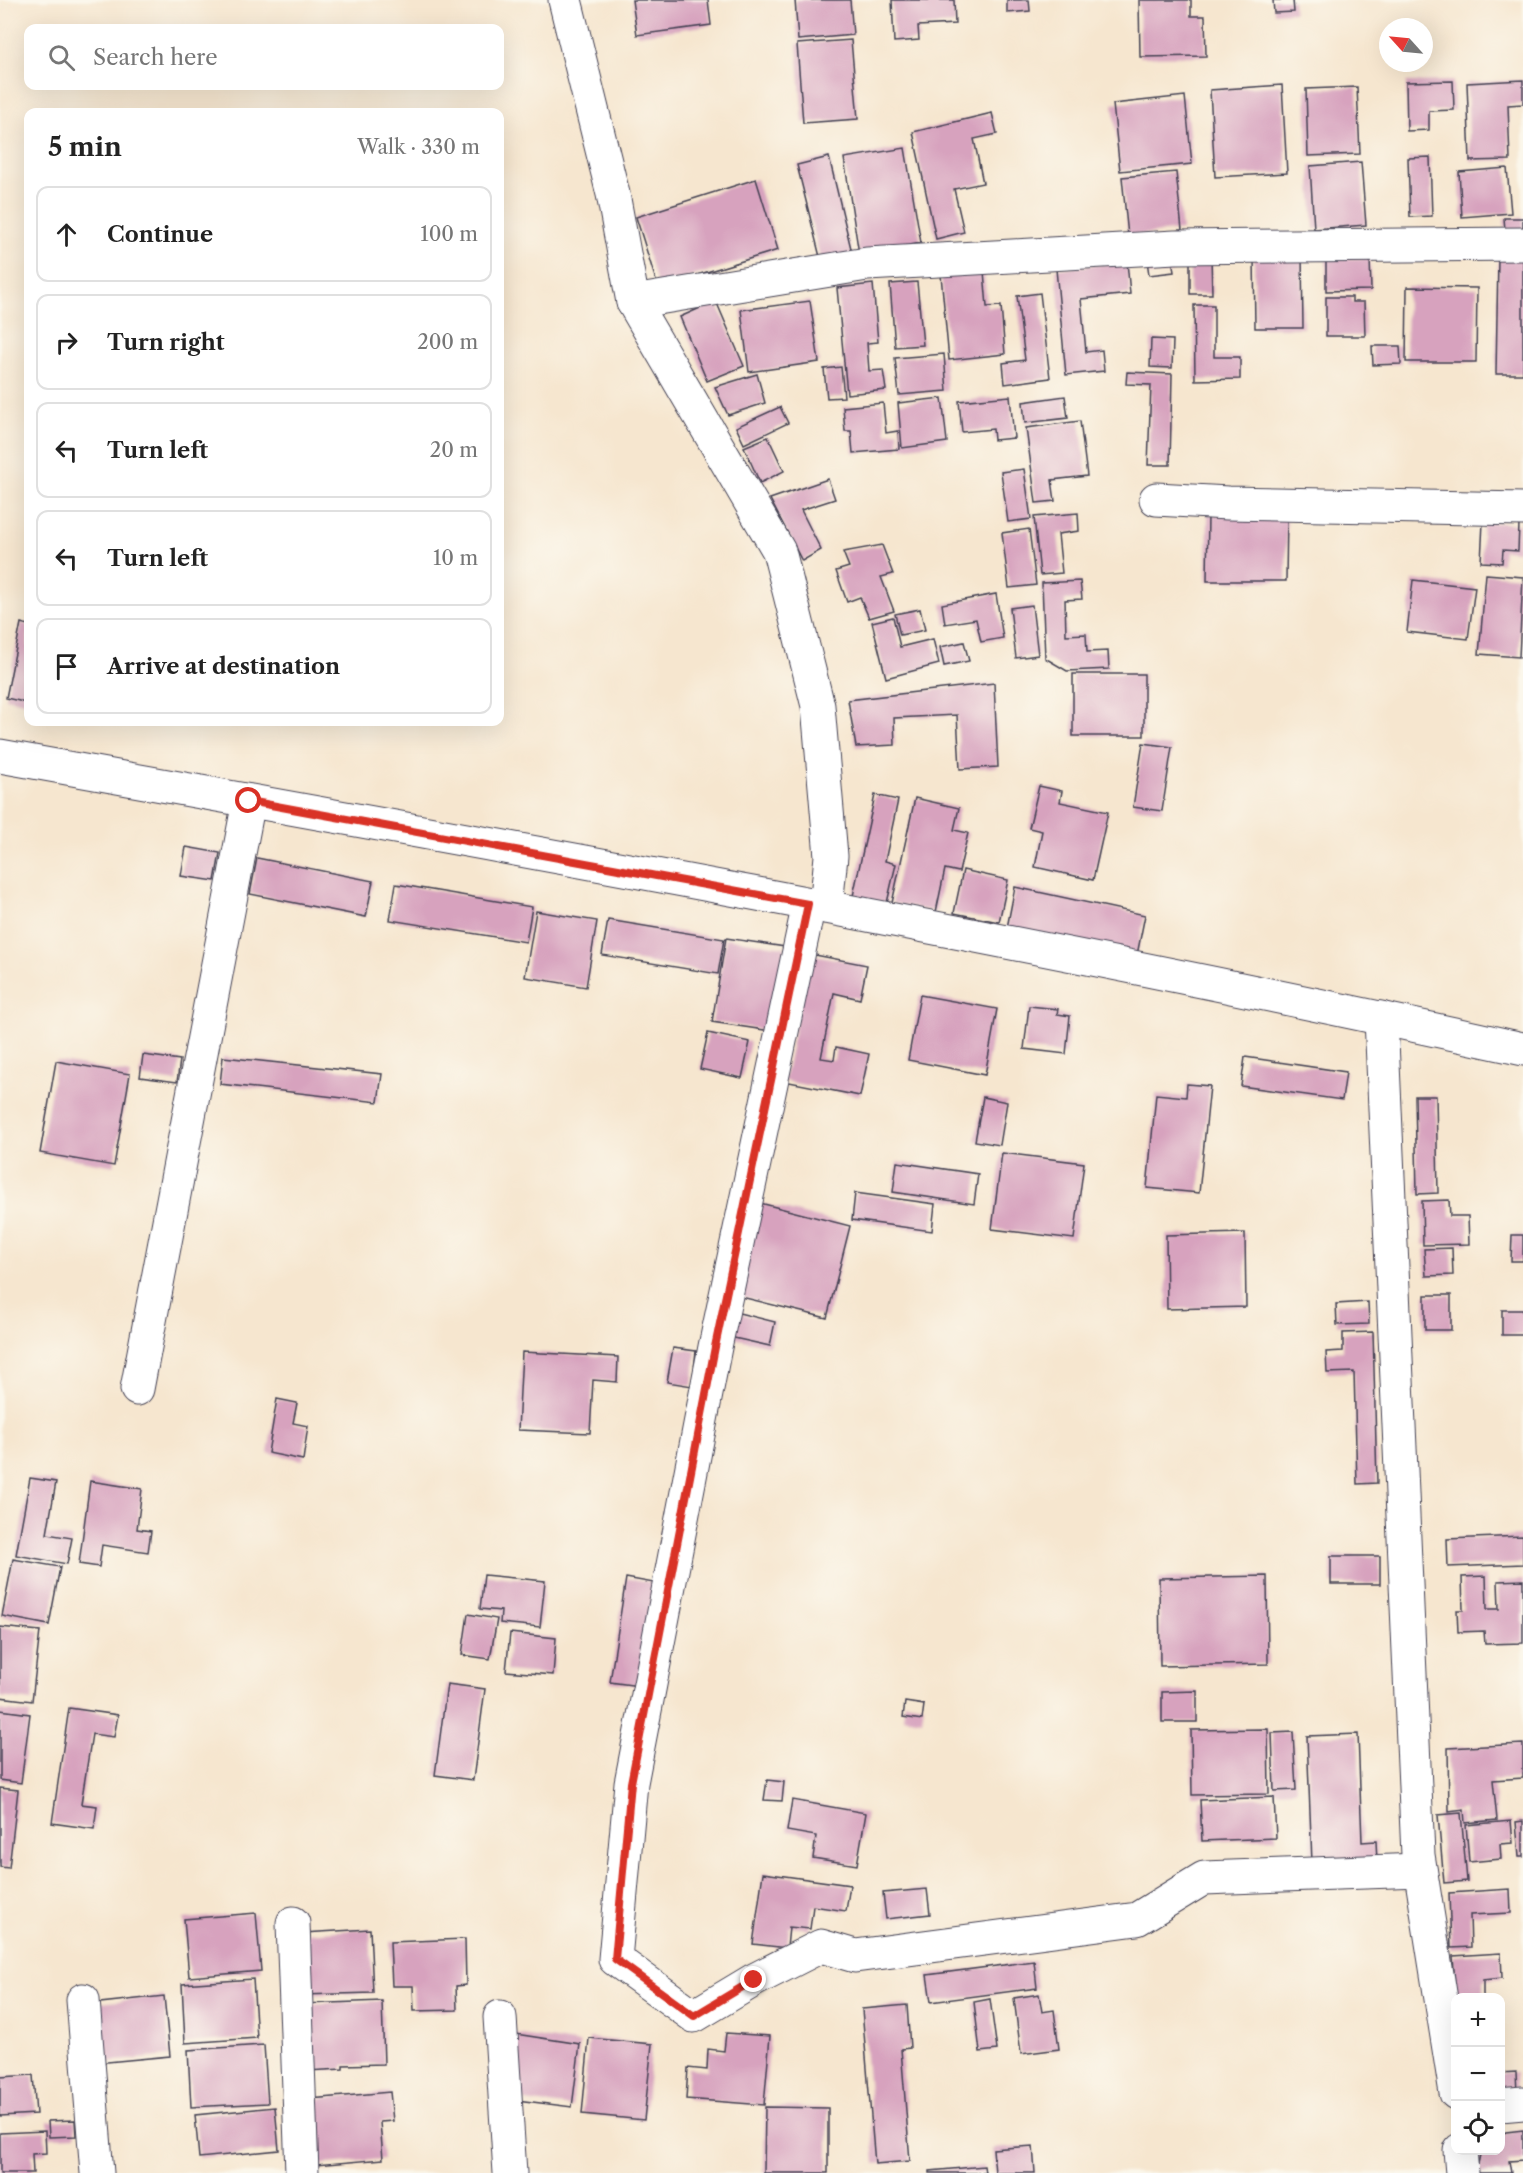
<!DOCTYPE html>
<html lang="en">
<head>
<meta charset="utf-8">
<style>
  :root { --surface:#fff; --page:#f2f2f2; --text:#222; --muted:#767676; --line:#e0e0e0 }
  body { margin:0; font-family:"Libre Caslon Text",serif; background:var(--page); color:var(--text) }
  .controls { position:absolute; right:18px; bottom:18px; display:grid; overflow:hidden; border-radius:12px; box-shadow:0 6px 24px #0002 }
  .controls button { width:54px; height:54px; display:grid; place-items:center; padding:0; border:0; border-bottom:2px solid var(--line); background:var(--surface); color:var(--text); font:30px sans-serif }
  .compass { position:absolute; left:1379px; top:18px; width:54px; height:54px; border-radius:50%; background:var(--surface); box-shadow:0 6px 24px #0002; rotate:297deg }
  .stop { position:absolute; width:18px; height:18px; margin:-14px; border:4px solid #d93025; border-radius:50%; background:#fff }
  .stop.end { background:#d93025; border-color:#fff; box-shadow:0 2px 6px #0008 }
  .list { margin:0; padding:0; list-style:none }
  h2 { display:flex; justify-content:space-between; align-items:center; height:78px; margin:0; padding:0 24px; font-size:26px }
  h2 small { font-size:20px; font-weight:400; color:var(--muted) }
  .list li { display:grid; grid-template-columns:39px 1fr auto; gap:18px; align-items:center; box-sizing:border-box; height:96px; margin:0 12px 12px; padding:0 12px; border:2px solid var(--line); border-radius:12px }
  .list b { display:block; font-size:22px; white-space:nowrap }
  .list em { font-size:20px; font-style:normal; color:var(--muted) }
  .icon { flex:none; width:33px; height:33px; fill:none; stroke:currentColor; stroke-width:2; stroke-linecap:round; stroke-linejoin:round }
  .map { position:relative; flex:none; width:1523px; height:2173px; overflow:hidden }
  .search { position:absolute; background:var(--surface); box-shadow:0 6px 24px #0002; left:24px; top:24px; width:480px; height:66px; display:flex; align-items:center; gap:15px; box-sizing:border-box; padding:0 21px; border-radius:12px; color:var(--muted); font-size:22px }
  .panel { position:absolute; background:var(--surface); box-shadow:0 6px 24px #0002; left:24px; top:108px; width:480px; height:618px; border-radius:12px }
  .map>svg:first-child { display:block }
</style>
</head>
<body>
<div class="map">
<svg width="1523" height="2173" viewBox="0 0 1523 2173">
  <rect width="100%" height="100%" fill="#fbf7ec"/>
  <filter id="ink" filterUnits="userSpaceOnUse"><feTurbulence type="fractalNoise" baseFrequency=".0167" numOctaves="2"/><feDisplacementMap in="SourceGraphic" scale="12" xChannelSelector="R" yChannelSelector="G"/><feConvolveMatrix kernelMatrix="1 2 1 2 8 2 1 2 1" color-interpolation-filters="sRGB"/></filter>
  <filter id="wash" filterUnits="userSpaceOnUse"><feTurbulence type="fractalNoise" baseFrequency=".008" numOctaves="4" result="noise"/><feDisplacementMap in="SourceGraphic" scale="24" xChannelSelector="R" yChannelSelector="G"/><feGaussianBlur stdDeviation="1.35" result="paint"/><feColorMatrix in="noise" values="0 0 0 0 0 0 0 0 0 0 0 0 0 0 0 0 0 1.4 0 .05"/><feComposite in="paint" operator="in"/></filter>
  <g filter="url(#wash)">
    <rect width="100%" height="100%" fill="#f6e6cf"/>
    <g id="blocks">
      <g fill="#d7a2be">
        <polygon points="632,0 708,0 711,25 637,35"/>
        <polygon points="795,0 850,0 853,35 798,40"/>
        <polygon points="892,0 954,0 955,24 918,26 919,40 894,42"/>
        <polygon points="1007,0 1029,0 1030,11 1007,13"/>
        <polygon points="1139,0 1191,0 1191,16 1205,16 1206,56 1140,57"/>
        <polygon points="1273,0 1293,0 1294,12 1274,13"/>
        <polygon points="851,40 858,119 803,123 797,44"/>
        <polygon points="1523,80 1523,104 1508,105 1510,160 1470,161 1467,83"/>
        <polygon points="1453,81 1454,110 1429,111 1429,130 1407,131 1406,82"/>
        <polygon points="1282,85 1287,173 1215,177 1210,90"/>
        <polygon points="1357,87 1360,154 1308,156 1306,89"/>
        <polygon points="1185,96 1192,164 1120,171 1113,104"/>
        <polygon points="992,113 997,134 974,139 983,183 954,189 964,232 936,239 913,132"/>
        <polygon points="905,148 921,243 859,254 844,158"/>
        <polygon points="829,157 853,257 822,265 797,165"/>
        <polygon points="1430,157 1432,216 1410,217 1408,158"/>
        <polygon points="1361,162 1366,225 1314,229 1310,166"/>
        <polygon points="1507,168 1511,213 1462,217 1459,172"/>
        <polygon points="1176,172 1182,230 1128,236 1122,177"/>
        <polygon points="756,179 778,250 658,287 636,217"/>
        <polygon points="1504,218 1523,218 1523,230 1505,230"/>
        <polygon points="1302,255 1303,328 1255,328 1254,256"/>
        <polygon points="1190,257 1211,257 1212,294 1190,294"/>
        <polygon points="1498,257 1523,258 1523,374 1496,374"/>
        <polygon points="1172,258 1174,272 1149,275 1147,260"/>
        <polygon points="1370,258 1371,290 1326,291 1326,259"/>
        <polygon points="1127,262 1130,294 1081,299 1086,352 1102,350 1104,371 1066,375 1056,269"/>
        <polygon points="984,271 987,307 1001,306 1005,354 949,360 941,275"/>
        <polygon points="917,282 923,345 895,347 890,284"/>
        <polygon points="873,284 878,342 867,343 869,371 883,370 886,390 847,394 837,288"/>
        <polygon points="1407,287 1477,288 1476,362 1406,362"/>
        <polygon points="1040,293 1050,378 1005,384 1003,363 1025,360 1017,296"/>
        <polygon points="1326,297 1352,297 1352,302 1364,302 1365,336 1326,336"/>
        <polygon points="716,301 744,366 707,381 680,317"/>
        <polygon points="810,301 819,362 749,372 741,310"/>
        <polygon points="1194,305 1214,305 1214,357 1240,357 1240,379 1195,380"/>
        <polygon points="1151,339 1173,340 1172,368 1150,367"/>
        <polygon points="1372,346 1400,346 1401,364 1373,365"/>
        <polygon points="944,354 947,391 899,395 895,358"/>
        <polygon points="841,367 844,397 827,398 824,369"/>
        <polygon points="1127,372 1172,374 1170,465 1148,465 1151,385 1126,384"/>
        <polygon points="757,374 765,403 728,415 715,387"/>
        <polygon points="1010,396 1014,438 994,440 993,429 962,432 959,401"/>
        <polygon points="1065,396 1068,418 1025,423 1023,402"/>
        <polygon points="942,398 947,442 902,448 898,403"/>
        <polygon points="883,403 886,433 898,431 899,449 853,453 851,431 845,431 843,407"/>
        <polygon points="780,407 788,423 744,444 736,427"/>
        <polygon points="1080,421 1087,476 1052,480 1055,501 1036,503 1026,428"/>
        <polygon points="768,437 784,471 760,483 744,447"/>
        <polygon points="1024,469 1031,519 1008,522 1001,472"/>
        <polygon points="828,479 835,499 801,510 821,550 802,561 770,499"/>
        <polygon points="1078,513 1079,531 1058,534 1062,573 1040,575 1034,517"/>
        <polygon points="1208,514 1287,514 1286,581 1207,581"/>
        <polygon points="1483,522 1519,524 1518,551 1503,550 1502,563 1481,562"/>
        <polygon points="1029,529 1036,585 1009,588 1002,533"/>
        <polygon points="882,545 893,574 881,577 894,611 869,618 860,597 847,602 836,571 849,567 843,552"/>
        <polygon points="1486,574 1523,577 1519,657 1479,654"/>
        <polygon points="1413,580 1475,587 1468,639 1407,632"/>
        <polygon points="1080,581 1082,599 1065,600 1066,635 1086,634 1087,652 1108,651 1109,669 1067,671 1045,658 1042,583"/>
        <polygon points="996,594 1003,638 981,642 976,619 945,624 942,604"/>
        <polygon points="1032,605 1038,655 1016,658 1010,608"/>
        <polygon points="920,609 925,630 900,635 895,614"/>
        <polygon points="893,617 900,647 933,639 939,664 886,678 872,622"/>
        <polygon points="21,623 28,625 28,703 6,698"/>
        <polygon points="964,642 969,661 944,666 940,647"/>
        <rect x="1073" y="674" width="71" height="62"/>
        <polygon points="994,683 998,767 960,769 957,715 894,718 895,745 856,747 848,700"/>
        <polygon points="1143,743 1172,747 1162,811 1133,807"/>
        <polygon points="1039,786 1062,791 1060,802 1108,812 1093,880 1035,867 1042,831 1029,828"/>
        <polygon points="875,795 898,800 885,861 896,864 887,903 853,896"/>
        <polygon points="915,798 959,808 954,830 968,833 959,872 945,869 936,912 892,903"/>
        <polygon points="186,847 220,853 215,881 181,876"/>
        <polygon points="257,858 373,881 366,917 250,894"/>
        <polygon points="963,870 1008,880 999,922 954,913"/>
        <polygon points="396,884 532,907 526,942 390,920"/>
        <polygon points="1015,887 1145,915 1137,955 1007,928"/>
        <polygon points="536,911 597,921 586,987 525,977"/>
        <polygon points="608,920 724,939 718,974 602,955"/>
        <polygon points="726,938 785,947 771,1031 712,1022"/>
        <polygon points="810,954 867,965 860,999 834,993 821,1058 834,1060 836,1047 869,1054 860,1096 784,1081"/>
        <polygon points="920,995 997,1009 985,1075 908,1060"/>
        <polygon points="1029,1006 1058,1009 1057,1014 1070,1016 1066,1054 1024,1049"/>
        <polygon points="708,1033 750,1042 742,1078 700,1069"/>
        <polygon points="143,1055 180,1060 177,1082 140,1077"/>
        <polygon points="223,1057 382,1074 378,1102 220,1084"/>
        <polygon points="1245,1057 1346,1072 1342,1100 1241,1086"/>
        <polygon points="56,1061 130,1074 114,1166 40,1153"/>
        <polygon points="1187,1084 1210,1086 1199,1193 1147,1188 1156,1094 1186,1097"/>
        <polygon points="1415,1096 1436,1096 1438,1193 1417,1194"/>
        <polygon points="983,1097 1007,1102 1000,1145 975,1141"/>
        <polygon points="1002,1153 1084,1163 1074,1239 992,1229"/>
        <polygon points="897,1162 978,1174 974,1204 893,1192"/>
        <polygon points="855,1193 935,1204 932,1231 852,1220"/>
        <polygon points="1449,1200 1450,1216 1468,1216 1469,1244 1423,1245 1422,1201"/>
        <polygon points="760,1203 850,1226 827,1318 737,1296"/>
        <polygon points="1245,1233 1246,1307 1167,1309 1166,1235"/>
        <polygon points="1512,1235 1523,1235 1523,1261 1511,1261"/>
        <polygon points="1452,1248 1453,1275 1426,1276 1424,1249"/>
        <rect x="1425" y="1295" width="26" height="35"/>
        <polygon points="1368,1302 1369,1324 1337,1325 1336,1304"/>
        <rect x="1502" y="1310" width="21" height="25"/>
        <polygon points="731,1311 775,1322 770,1346 725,1336"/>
        <polygon points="1373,1332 1377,1483 1357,1484 1354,1372 1327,1373 1326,1352 1343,1351 1343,1333"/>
        <polygon points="673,1348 696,1351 692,1386 667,1382"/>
        <polygon points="522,1352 618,1357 617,1382 593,1380 590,1433 518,1430"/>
        <polygon points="277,1399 297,1403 293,1423 308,1426 303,1460 268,1453"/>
        <polygon points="30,1478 56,1482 47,1534 72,1538 67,1564 16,1555"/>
        <polygon points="90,1481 142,1489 137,1529 151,1531 148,1552 102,1545 99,1567 79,1564"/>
        <polygon points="1523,1536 1523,1564 1448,1567 1447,1539"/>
        <rect x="1331" y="1556" width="49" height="28"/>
        <polygon points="13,1559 60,1567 49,1625 2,1616"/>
        <polygon points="484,1575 545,1581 540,1627 500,1623 501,1611 480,1609"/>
        <polygon points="1267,1576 1268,1664 1160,1666 1159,1578"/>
        <polygon points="1486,1576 1487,1609 1499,1609 1498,1581 1523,1580 1523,1643 1485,1644 1484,1631 1458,1632 1457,1610 1463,1610 1462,1577"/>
        <polygon points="626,1578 654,1583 639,1686 610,1682"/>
        <polygon points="468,1614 497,1619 490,1659 462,1655"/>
        <polygon points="0,1627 40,1631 32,1701 0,1697"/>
        <polygon points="510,1633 556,1638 553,1675 506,1671"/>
        <polygon points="447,1684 485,1689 473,1780 435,1775"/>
        <polygon points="1197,1691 1197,1722 1162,1722 1162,1692"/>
        <polygon points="905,1702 924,1705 922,1720 903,1717"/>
        <polygon points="69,1708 118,1715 114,1737 92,1734 81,1804 97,1806 94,1829 52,1823"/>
        <polygon points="0,1710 30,1714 21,1783 0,1780"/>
        <polygon points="1268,1729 1269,1794 1192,1795 1191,1730"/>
        <polygon points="1293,1732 1296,1790 1274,1791 1272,1733"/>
        <polygon points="1358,1734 1362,1842 1376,1841 1377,1861 1312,1863 1307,1736"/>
        <polygon points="1523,1744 1523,1778 1493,1780 1497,1820 1465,1823 1464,1810 1449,1812 1448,1748"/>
        <polygon points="767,1780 784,1782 782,1801 764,1800"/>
        <polygon points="0,1788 18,1790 9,1868 0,1867"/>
        <polygon points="1274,1797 1276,1838 1202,1841 1200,1800"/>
        <polygon points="792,1800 866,1813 857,1865 813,1858 816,1836 787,1831"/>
        <polygon points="1461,1813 1467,1881 1444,1883 1438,1815"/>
        <polygon points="1511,1821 1513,1843 1500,1844 1501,1859 1469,1862 1466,1825"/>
        <polygon points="1523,1821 1523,1857 1519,1857 1516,1822"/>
        <polygon points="763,1873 850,1885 846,1911 813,1906 810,1929 789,1927 787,1948 753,1944"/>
        <polygon points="927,1889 930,1914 886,1919 883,1893"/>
        <polygon points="1510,1889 1511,1913 1470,1915 1471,1947 1451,1948 1449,1893"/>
        <polygon points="256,1913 261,1971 189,1977 184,1919"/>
        <polygon points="370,1929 373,1993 301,1995 303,1933"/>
        <polygon points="465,1939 466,1985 456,1986 457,2010 414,2011 413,1986 392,1986 390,1942"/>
        <polygon points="1501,1953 1502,1978 1483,1980 1483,1998 1456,1998 1453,1956"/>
        <polygon points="1034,1961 1037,1988 931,2002 927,1975"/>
        <polygon points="253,1979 257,2038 185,2043 182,1984"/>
        <polygon points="1039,1994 1042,2012 1054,2010 1059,2049 1021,2054 1014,1998"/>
        <polygon points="164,1996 170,2056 97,2063 91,2004"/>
        <polygon points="990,1999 997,2050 980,2052 974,2002"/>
        <polygon points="382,2001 384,2064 343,2065 343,2069 306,2071 304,2004"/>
        <polygon points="907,2005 910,2048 901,2049 910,2161 875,2164 862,2009"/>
        <polygon points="509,2033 580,2044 572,2107 509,2099"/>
        <polygon points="726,2033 770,2036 764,2105 686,2099 688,2068 707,2070 708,2049 724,2051"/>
        <polygon points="589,2038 652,2044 644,2120 582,2114"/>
        <polygon points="264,2045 268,2103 191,2107 188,2050"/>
        <polygon points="1516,2072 1517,2094 1500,2095 1500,2073"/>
        <polygon points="33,2075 36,2114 0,2116 0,2077"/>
        <polygon points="390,2092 393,2121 380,2122 383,2159 316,2165 310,2099"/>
        <polygon points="275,2107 279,2150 199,2158 195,2115"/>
        <polygon points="765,2107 828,2108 828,2173 764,2173"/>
        <polygon points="75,2120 76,2136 49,2137 48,2121"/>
        <polygon points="1523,2130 1523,2160 1509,2161 1511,2173 1476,2173 1481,2150 1500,2150 1500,2135 1506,2132"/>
        <polygon points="45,2131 46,2153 32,2154 33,2173 0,2173 0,2133"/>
        <polygon points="1033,2146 1035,2173 995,2173 993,2149"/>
        <polygon points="984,2166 985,2173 930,2173 930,2171"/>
      </g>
    </g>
  </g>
  <g filter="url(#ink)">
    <use href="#blocks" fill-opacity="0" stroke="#423f51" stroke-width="1.5"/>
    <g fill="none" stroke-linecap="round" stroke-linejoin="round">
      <defs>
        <g id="minor">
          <polyline points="565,0 613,194 633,302 779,551 818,706 831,856 826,907"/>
          <polyline points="633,302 867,264 1175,247 1523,244"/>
          <polyline points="1156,499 1228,503 1523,509"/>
          <polyline points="809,904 715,1347 631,1783 615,1959 694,2016 754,1980 821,1946 855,1956 1137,1919 1204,1878 1420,1870"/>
          <polyline points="1381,1018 1418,1855 1456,2093"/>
          <polyline points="137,1389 249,801"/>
          <polyline points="293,1923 302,2173"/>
          <polyline points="83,2000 97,2173"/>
          <polyline points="500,2017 510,2173"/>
          <polyline points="1500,2105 1523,2103"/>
          <polyline points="1460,2150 1462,2173"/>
        </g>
        <path id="tertiary" d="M0 756C509 847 1018 938 1523 1049"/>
      </defs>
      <use href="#minor" stroke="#423f51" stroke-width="35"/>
      <use href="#tertiary" stroke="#423f51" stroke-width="35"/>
      <use href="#minor" stroke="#fff" stroke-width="33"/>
      <use href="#tertiary" stroke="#fff" stroke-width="33"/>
    </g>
  </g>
  <g fill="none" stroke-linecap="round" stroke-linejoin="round" filter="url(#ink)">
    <polyline stroke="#d93025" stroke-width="8" points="249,801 808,904 715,1347 631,1783 615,1959 694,2016 754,1980"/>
  </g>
</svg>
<div class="controls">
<button>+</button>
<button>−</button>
<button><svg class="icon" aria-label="locate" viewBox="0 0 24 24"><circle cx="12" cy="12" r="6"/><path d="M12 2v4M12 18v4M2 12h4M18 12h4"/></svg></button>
</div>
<svg class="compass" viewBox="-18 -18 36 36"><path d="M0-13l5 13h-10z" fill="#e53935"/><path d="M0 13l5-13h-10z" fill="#767676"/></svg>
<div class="stop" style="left:249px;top:801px"></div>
<div class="stop end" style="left:754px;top:1980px"></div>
<div class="search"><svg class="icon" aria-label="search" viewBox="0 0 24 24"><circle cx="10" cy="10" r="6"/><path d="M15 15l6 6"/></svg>Search here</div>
<section class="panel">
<h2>5 min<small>Walk · 330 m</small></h2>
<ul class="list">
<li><svg class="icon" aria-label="ahead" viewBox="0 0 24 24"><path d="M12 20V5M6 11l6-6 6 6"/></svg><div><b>Continue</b></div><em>100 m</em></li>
<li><svg class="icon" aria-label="right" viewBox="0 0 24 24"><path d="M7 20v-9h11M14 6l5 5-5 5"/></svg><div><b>Turn right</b></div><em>200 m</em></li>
<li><svg class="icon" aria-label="left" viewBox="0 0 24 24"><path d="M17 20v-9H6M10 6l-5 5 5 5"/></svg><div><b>Turn left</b></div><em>20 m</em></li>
<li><svg class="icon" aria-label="left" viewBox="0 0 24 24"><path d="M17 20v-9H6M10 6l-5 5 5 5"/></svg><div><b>Turn left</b></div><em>10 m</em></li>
<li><svg class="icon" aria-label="arrive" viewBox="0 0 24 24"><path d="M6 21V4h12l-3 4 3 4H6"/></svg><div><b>Arrive at destination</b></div></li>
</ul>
</section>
</div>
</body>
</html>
